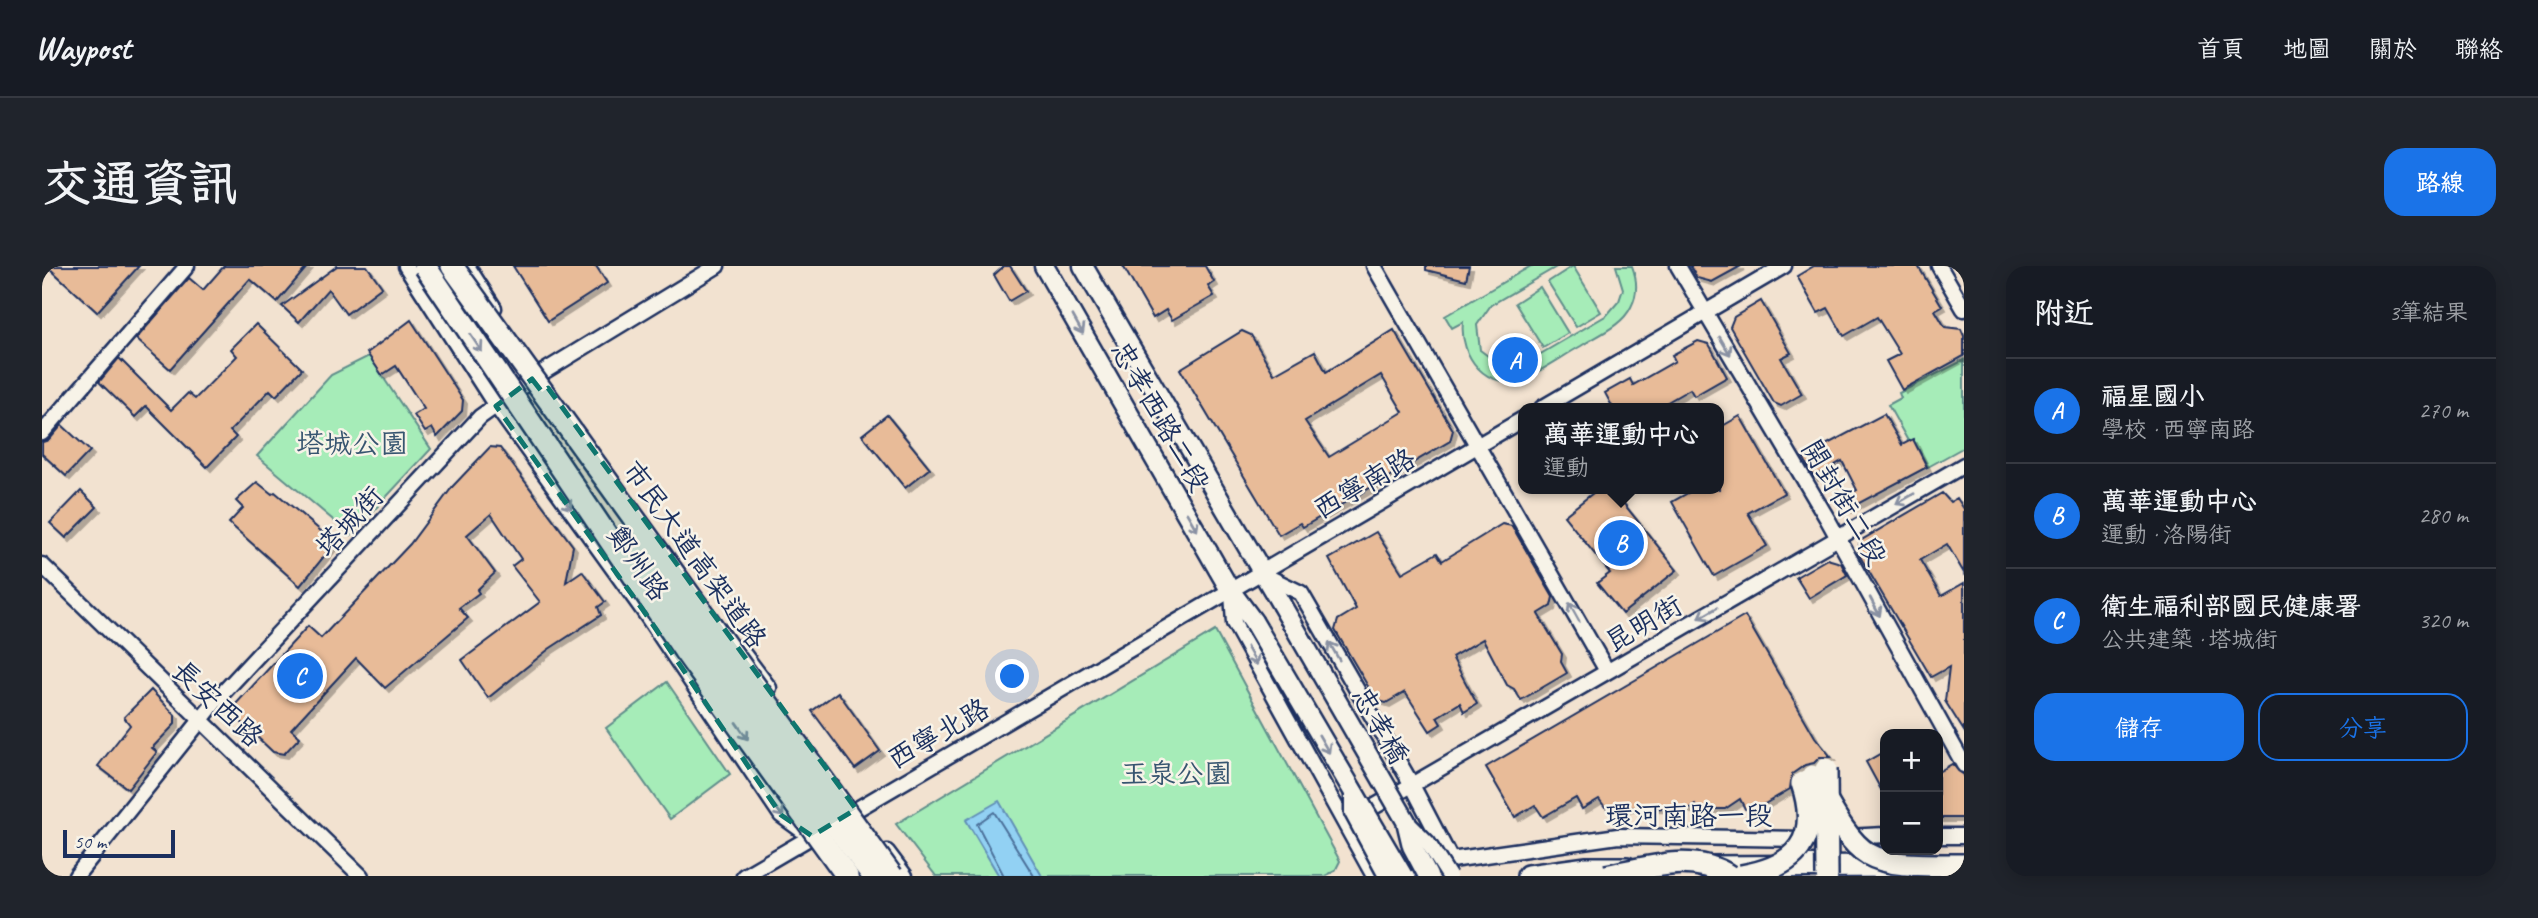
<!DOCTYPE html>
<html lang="zh-TW">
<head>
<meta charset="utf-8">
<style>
  :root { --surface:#171b24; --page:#20242c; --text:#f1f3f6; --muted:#9ea1a6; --line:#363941; --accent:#1a73e8 }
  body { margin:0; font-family:Caveat,"LXGW WenKai TC",sans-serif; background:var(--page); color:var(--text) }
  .controls { position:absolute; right:21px; bottom:21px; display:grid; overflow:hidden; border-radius:14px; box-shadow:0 4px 18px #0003 }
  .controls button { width:63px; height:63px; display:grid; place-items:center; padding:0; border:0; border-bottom:2px solid var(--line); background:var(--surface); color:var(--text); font:35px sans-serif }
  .scale { position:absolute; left:21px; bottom:18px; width:112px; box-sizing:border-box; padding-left:7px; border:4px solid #1b2f5e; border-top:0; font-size:19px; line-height:24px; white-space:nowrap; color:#1b2f5e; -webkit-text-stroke:5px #f7f3e8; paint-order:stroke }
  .you { position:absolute; left:971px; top:411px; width:24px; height:24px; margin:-18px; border:5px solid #fff; border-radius:50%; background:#1a73e8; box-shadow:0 0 0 10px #1a73e833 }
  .badge { display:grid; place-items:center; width:46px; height:46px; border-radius:50%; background:var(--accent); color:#fff; font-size:23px; font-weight:700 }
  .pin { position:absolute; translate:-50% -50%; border:4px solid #fff; box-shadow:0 2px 7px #0006 }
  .popup { position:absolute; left:1476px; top:137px; width:206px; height:91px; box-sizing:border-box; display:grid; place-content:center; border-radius:14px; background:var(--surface); filter:drop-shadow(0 2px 5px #0005); font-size:23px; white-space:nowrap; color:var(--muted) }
  .popup b { font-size:26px; color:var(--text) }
  .popup::after { content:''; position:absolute; left:50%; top:100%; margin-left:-14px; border:14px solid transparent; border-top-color:var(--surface) }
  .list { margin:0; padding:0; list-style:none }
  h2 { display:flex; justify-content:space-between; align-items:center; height:91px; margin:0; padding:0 28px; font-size:30px }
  h2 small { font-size:23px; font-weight:400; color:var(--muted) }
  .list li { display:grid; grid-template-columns:46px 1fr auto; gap:21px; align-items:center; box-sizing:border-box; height:105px; padding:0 28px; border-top:2px solid var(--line) }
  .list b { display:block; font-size:26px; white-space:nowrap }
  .list p { margin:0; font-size:23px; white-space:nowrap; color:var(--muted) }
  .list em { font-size:23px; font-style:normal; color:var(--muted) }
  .actions { display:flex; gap:14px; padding:21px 28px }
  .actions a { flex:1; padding:16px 0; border:2px solid var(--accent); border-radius:21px; text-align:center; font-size:24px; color:var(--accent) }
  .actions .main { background:var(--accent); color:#fff }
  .map { position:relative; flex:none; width:1922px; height:610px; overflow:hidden; border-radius:21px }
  header { display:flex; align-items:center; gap:42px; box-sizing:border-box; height:98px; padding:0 35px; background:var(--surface); border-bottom:2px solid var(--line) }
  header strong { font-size:33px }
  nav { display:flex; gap:38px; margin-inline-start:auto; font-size:24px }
  .intro { display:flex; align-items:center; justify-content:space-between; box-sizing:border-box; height:168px; padding:0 42px }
  h1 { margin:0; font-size:49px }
  .button { padding:18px 32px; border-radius:21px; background:var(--accent); color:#fff; font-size:24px; font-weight:700 }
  main { display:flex; gap:42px; padding:0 42px }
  aside { flex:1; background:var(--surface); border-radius:21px; box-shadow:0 4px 18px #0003 }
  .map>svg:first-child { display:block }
</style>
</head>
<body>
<header>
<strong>Waypost</strong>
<nav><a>首頁</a><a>地圖</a><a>關於</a><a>聯絡</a></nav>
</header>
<div class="intro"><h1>交通資訊</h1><a class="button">路線</a></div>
<main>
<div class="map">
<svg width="1922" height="610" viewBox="0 0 1922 610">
  <defs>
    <filter id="shadow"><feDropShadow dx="4" dy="4" stdDeviation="0" flood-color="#0004"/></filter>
  </defs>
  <rect width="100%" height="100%" fill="#f2e2d0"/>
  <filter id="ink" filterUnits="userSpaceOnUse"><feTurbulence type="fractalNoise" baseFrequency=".0143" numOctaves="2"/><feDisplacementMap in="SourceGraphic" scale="14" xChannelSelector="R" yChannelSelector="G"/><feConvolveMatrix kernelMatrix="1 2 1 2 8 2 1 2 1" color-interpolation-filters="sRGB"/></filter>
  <g filter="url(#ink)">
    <g fill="#a6ecb8" stroke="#608e8b" stroke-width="2">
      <path d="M1489 0H1516L1449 39 1435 59 1438 84 1458 99 1483 97 1565 49 1577 35 1581 23 1574 0H1590C1595 13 1596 28 1589 41 1580 60 1556 69 1539 80 1521 90 1502 104 1483 112 1445 127 1417 90 1421 56L1410 62 1403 50Z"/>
      <polygon points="1531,0 1559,46 1534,61 1506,16"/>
      <polygon points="1498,21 1526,67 1501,82 1473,37"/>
      <polygon points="327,90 389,183 309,269 215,190 289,109"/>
      <polygon points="1922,94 1922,181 1886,201 1871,173 1866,175 1846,139 1859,132 1857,127"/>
      <polygon points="1173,365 1298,595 1293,605 1283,610 894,610 854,558"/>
      <polygon points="625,416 688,508 628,553 564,462"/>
    </g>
    <polygon fill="#92d1f3" stroke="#6290b7" stroke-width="2" points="957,535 1000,610 957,610 924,554"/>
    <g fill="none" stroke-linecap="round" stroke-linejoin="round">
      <polyline stroke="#4b709a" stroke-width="2" points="962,610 935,558 952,546 992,610"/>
    </g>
    <g fill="#e8bb98" stroke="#1b2f5e" stroke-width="2" fill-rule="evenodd" filter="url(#shadow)">
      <polygon points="5,0 97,0 55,46"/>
      <polygon points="182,0 266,0 235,36 208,13 128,103 94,73 147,12 161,24"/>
      <polygon points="295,0 325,0 340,21 304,48 286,23 257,56 240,40"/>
      <polygon points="471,0 554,0 565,17 506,55"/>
      <polygon points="962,0 968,0 984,25 967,35 952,9"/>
      <polygon points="1081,0 1163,0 1172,16 1166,20 1172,30 1130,54 1124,44 1111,52"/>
      <polygon points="1384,0 1427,0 1424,14 1384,4"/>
      <polygon points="1648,0 1699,0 1670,16 1655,12"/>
      <polygon points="1772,0 1876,0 1900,40 1893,44 1903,61 1919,63 1922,70 1922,90 1860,124 1844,95 1858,88 1835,51 1802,70 1786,42 1776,47 1755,10"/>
      <polygon points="1719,35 1749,87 1739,92 1760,128 1739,140 1732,137 1688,61 1692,51"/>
      <polygon points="369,54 421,134 420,145 395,171 390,162 383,166 372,149 382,143 354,100 340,109 325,87"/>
      <polygon points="214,58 260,103 234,130 228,124 188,165 194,171 165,201 104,140 93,151 57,116 77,92 129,144 146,127 153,133 195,90 189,83"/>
      <path d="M1352 64 1411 164 1408 175 1261 261 1258 257 1237 269 1138 103 1200 65 1209 69 1232 108 1273 85 1284 106ZM1339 109 1361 146 1287 191 1263 155Z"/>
      <polygon points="1656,75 1667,78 1685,111 1652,130 1648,123 1615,142 1571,142 1563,127 1588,113 1591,119 1633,95 1630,89"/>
      <polygon points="1842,148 1860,179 1871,173 1885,201 1806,243 1800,232 1815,224 1800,195 1772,211 1761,191"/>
      <polygon points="845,149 888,202 863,222 820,169"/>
      <polygon points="1698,150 1742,227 1706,247 1725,280 1672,310 1630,236 1653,223 1677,223 1677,162"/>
      <polygon points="20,159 48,185 24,210 0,188 0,176 7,174"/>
      <polygon points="448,181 458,182 531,280 524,316 540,305 563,336 556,341 559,349 507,383 446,432 420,394 498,336 470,300 479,293 449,248 425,269 453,307 435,324 437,327 417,342 426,352 343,422 314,392 249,463 258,471 242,488 231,486 194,451 192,440 266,360 279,372 368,278 411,220"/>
      <polygon points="215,216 230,228 233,226 293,277 258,320 187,257 201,242 194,235"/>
      <polygon points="1556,223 1570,223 1635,304 1580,348 1555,317 1568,307 1522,250"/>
      <polygon points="39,225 55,241 24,272 8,257"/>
      <polygon points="1900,227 1908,236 1915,232 1922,243 1922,307 1905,278 1878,294 1899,330 1922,317 1922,465 1903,435 1907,401 1889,411 1816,287 1818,275"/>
      <polygon points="1460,258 1470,260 1511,331 1509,340 1496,348 1520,388 1519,396 1525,407 1479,434 1472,423 1465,419 1441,373 1410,391 1435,438 1422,446 1418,437 1395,451 1399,458 1388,465 1363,426 1344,437 1334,434 1293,364 1296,354 1314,343 1287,293 1334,266 1360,307 1395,287 1400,295"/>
      <polygon points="1785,293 1799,297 1805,309 1767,332 1754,311"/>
      <polygon points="1703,350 1773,471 1789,491 1778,491 1772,497 1763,499 1750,508 1748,523 1711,545 1703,543 1698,533 1683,543 1657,543 1653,539 1648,543 1563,541 1557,533 1540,543 1534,532 1501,551 1493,539 1473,551 1444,501"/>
      <polygon points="109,424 133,449 133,458 110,482 115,486 86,523 56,500 88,459 82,451"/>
      <polygon points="796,426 838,485 813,503 770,445"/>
      <polygon points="1843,485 1843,531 1824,496"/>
      <polygon points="1910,498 1922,509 1922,552 1896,552 1896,506"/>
    </g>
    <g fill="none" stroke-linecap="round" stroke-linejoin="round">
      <defs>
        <g id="minor">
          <polyline points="364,0 454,140 601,344 739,549 772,573"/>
          <polyline points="425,0 452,42"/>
          <polyline points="1332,0 1565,405"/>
          <polyline points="1636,0 1786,254 1922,499"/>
          <polyline points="1897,0 1922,43"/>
          <polyline points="1500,142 1742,0"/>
          <polyline points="0,167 145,0"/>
          <polyline points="0,299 319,610"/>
          <polyline points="1222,309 1259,327 1370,519 1409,594"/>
          <polyline points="1190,327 1192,357 1332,610"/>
          <polyline points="697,382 727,422"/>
          <polyline points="800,552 1481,153"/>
          <polyline points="1304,557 1922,199"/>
          <polyline points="1896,570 1922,570"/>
          <polyline points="1804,571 1843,569"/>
          <polyline points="845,586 863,610"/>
          <polyline points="34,610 178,430 438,151 498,108 675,0"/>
          <polyline points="702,610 779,565"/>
          <polyline points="1367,610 1409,594 1576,570 1766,573"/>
        </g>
        <g id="major">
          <polyline points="1002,0 1188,324 1211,355"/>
          <polyline points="1041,0 1239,338"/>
        </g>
        <g id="highway">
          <polyline points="1663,601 1854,600"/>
          <polyline points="1486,610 1545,602 1585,602"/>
        </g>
      </defs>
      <use href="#minor" stroke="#1b2f5e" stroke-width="19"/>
      <use href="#major" stroke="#1b2f5e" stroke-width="23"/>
      <use href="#highway" stroke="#1b2f5e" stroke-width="26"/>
      <use href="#minor" stroke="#f7f3e8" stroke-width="14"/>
      <use href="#major" stroke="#f7f3e8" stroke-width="18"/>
      <use href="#highway" stroke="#f7f3e8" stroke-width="21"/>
      <defs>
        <g id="minor-bridge">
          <polyline points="1310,528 1310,547 1344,610"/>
          <polyline points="1364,555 1386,577 1407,610"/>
        </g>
        <g id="major-bridge">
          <polyline points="1239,338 1364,555 1370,580 1386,610"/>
          <polyline points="1211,355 1361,610"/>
        </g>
        <g id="highway-bridge">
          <polyline points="383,0 642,384 805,610"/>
          <polyline points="410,0 850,610"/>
          <polyline points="582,274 831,610"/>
          <polyline points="1784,503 1785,610"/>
          <path d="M1770 510C1821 600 1819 599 1922 599"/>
          <path d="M1564 610C1603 602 1651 586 1687 610"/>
          <path d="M1699 610C1755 601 1779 573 1760 517"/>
        </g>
      </defs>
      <use href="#minor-bridge" stroke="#1b2f5e" stroke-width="19" stroke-linecap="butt"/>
      <use href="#major-bridge" stroke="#1b2f5e" stroke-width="23" stroke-linecap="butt"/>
      <use href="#highway-bridge" stroke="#1b2f5e" stroke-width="26" stroke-linecap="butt"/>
      <use href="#minor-bridge" stroke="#f7f3e8" stroke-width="14"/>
      <use href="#major-bridge" stroke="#f7f3e8" stroke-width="18"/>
      <use href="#highway-bridge" stroke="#f7f3e8" stroke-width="21"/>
    </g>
    <defs><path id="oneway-shaft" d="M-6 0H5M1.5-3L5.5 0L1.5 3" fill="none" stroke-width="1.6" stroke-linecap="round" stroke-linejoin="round" transform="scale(1.75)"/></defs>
    <g stroke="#8991a3">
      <use href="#oneway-shaft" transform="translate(1036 59) rotate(61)"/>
      <use href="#oneway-shaft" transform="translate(434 77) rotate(56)"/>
      <use href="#oneway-shaft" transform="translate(1683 80) rotate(59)"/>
      <use href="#oneway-shaft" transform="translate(1863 233) rotate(150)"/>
      <use href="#oneway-shaft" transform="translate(523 235) rotate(54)"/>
      <use href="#oneway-shaft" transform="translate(1150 256) rotate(60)"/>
      <use href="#oneway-shaft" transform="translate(1833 341) rotate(62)"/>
      <use href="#oneway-shaft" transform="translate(1532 346) rotate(-119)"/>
      <use href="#oneway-shaft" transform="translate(1666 347) rotate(150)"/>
      <use href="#oneway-shaft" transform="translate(1292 385) rotate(-120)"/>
      <use href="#oneway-shaft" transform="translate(1210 390) rotate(61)"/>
      <use href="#oneway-shaft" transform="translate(700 465) rotate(55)"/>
      <use href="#oneway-shaft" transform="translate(1282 478) rotate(60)"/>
      <use href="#oneway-shaft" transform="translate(735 543) rotate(51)"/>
    </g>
  </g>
  <path fill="#0f766e" fill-opacity="0.2" stroke="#0f766e" stroke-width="5" stroke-dasharray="14 9" stroke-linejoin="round" d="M490 113 500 126 506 122 814 543 770 570 739 549 601 344 454 140Z"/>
  <g text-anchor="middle" stroke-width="5" stroke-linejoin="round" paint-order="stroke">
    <g font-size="28" fill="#1b2f5e" stroke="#f7f3e8">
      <text transform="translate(1119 150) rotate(60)" y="10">忠孝西路二段</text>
      <text transform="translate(1322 217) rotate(-30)" y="10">西寧南路</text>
      <text transform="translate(1803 236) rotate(60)" y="10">開封街二段</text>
      <text transform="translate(307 255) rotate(-47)" y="10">塔城街</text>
      <text transform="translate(653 288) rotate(54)" y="10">市民大道高架道路</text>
      <text transform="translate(597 297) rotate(55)" y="10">鄭州路</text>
      <text transform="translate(1601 357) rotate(-30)" y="10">昆明街</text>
      <text transform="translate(176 437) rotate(43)" y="10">長安西路</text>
      <text transform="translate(1339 459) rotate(60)" y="10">忠孝橋</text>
      <text transform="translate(896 467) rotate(-30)" y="10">西寧北路</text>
      <text x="1647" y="559">環河南路一段</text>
    </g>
    <g font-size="28" fill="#375570" stroke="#f7f3e8">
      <text x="310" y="187">塔城公園</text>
      <text x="1134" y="517">玉泉公園</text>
    </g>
  </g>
</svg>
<div class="controls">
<button>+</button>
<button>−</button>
</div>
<div class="scale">50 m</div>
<div class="you"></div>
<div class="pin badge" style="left:1473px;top:94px">A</div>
<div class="pin badge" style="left:1579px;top:277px">B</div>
<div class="popup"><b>萬華運動中心</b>運動</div>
<div class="pin badge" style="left:258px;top:410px">C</div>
</div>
<aside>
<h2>附近<small>3筆結果</small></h2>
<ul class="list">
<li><span class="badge">A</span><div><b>福星國小</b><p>學校 · 西寧南路</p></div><em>270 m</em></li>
<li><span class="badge">B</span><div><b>萬華運動中心</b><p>運動 · 洛陽街</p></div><em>280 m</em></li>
<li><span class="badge">C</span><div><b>衛生福利部國民健康署</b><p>公共建築 · 塔城街</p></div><em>320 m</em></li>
</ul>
<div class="actions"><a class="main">儲存</a><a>分享</a></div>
</aside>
</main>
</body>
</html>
